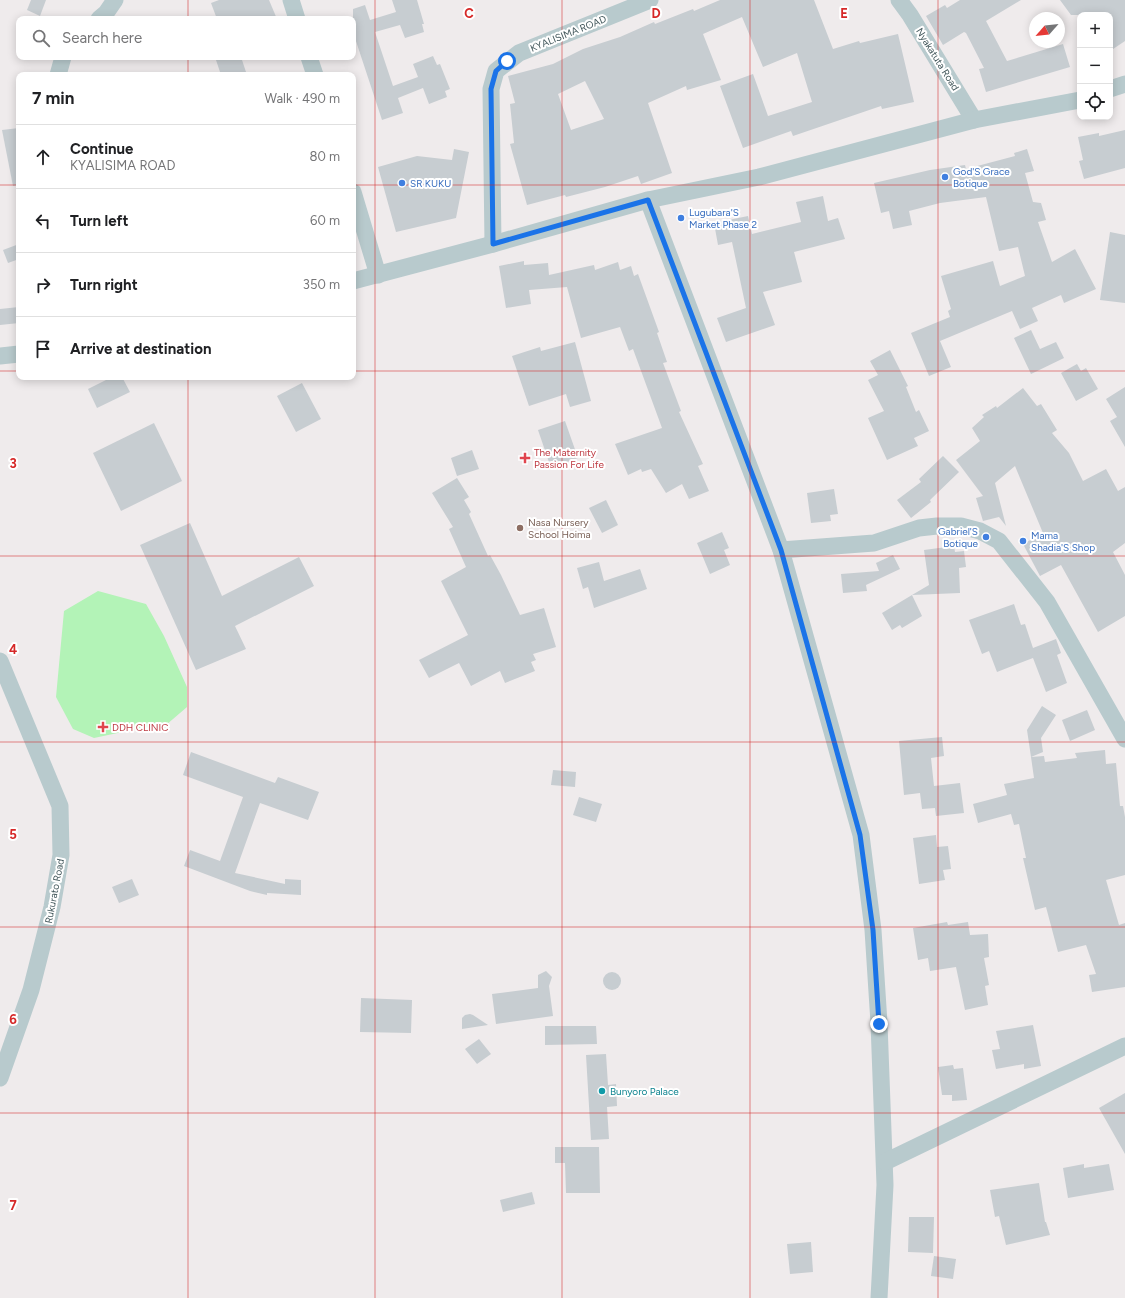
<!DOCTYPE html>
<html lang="en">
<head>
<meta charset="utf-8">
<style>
  :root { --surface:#fff; --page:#f6f6f6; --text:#202124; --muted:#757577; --line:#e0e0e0 }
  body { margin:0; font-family:Figtree,sans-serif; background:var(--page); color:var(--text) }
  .controls { position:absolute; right:12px; top:12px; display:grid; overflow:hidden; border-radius:8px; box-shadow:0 2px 10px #0003 }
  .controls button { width:36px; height:36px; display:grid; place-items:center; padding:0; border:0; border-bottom:1px solid var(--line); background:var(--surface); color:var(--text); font:20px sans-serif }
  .compass { position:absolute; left:1029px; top:12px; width:36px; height:36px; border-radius:50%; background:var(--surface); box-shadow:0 2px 10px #0003; rotate:243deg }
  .stop { position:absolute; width:12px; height:12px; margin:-9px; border:3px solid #1a73e8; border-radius:50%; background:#fff }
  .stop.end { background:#1a73e8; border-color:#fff; box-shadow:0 1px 4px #0008 }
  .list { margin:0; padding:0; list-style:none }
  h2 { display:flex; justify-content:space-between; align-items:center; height:52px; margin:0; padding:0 16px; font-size:17px }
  h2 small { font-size:13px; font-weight:400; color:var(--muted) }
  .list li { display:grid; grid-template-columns:26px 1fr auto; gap:12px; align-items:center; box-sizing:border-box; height:64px; padding:0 16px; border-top:1px solid var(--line) }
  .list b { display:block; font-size:15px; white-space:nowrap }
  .list p { margin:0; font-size:13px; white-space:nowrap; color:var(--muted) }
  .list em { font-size:13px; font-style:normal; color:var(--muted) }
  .icon { flex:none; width:22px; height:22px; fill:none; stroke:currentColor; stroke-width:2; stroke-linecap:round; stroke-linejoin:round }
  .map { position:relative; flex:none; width:1125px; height:1298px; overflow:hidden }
  .search { position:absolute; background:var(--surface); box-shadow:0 2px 10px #0003; left:16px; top:16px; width:340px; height:44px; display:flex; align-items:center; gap:10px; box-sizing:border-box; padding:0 14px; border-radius:8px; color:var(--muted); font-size:15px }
  .panel { position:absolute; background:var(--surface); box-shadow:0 2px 10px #0003; left:16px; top:72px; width:340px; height:308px; border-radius:8px }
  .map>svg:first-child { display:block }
</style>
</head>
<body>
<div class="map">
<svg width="1125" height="1298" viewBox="0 0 1125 1298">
  <rect width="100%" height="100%" fill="#efebec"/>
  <polygon fill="#b3f3b7" points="98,591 146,604 164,636 187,687 187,707 166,725 146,727 94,738 73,729 56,697 64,611"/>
  <g fill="#c7cdd1" fill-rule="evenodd">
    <polygon points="31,0 46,0 40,16 27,10"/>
    <polygon points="219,0 269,0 277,19 217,19 211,3"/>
    <polygon points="392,0 417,0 424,24 422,24 424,32 405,38 400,25 375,32 393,86 418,77 413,64 433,56 437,65 440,64 450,89 445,91 447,97 429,104 423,88 398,98 403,113 382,120 353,32 353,9 365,5 370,20 396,12"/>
    <path d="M720 0H814L833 49 859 41 860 43 898 34 914 102 882 109 881 106 793 136 791 131 743 148 720 86 753 74 768 116 812 102 797 53 763 67 742 17 703 34 721 80 687 90 686 86 648 103 672 173 641 184 638 176 605 187 566 197 565 195 527 205 510 144 514 143 510 104 515 103 508 76 553 64 583 49 620 37 654 22 655 24 693 9 694 11ZM585 81 604 119 571 130 558 94Z"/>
    <polygon points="960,0 1021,0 986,21 1007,61 1063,44 1070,67 986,92 979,69 984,68 966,33 964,32 943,45 926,16 945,5 947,8"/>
    <polygon points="1060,0 1125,0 1125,41 1110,51 1110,15 1071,15"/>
    <polygon points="215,57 241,57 247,75 221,75"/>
    <polygon points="19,128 19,185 13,186 2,130"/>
    <polygon points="1125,130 1125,168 1084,179 1079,161 1083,160 1078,137 1099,133 1099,136"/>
    <polygon points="454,149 469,152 456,218 396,232 378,167 417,156 452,160"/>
    <polygon points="1027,149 1034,171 1025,173 1033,202 1041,203 1046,220 1038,222 1052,262 1075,249 1096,289 1064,303 1061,295 1032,308 1038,321 1020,329 1012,311 940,341 951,367 929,376 911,333 950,317 948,311 951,309 941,276 993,261 1000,286 1025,276 1018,247 999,251 986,197 940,203 909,211 912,225 893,229 889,211 881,213 874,183 930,170 965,165 966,169 1015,156 1014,153"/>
    <polygon points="823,196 828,221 838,218 845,239 794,252 802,282 763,292 775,325 726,342 717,318 746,308 732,242 718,245 714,223 748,216 752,234 801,222 796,202"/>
    <polygon points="1110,232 1125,235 1125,303 1100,300"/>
    <polygon points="19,244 19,259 8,263 3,250"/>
    <polygon points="524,261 524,265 548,263 549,275 594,265 595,270 618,262 620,270 631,266 634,276 638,274 659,332 657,333 667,362 663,363 681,411 679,412 703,464 698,466 709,491 689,499 682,484 666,493 651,469 642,472 641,469 628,475 615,444 662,428 633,349 629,351 620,327 581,338 567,287 529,290 531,304 506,308 499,266"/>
    <polygon points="19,307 19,323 0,325 0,309"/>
    <polygon points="1031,330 1040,349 1056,342 1064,358 1031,374 1014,338"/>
    <polygon points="575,342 591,401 570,407 566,394 529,406 512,356 540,347 541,351"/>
    <polygon points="890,350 908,386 906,387 916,412 919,410 929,431 914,438 918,446 887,460 868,418 884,411 868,380 878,375 870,361"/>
    <polygon points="1077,364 1081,371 1086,368 1098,389 1076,401 1061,373"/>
    <polygon points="112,377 122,377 130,392 97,408 88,389"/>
    <polygon points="302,383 321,419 296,432 277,396"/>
    <polygon points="1125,387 1125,447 1110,421 1117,417 1106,399"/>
    <polygon points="1023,388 1037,406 1041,404 1057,430 1052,433 1069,453 1083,481 1106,469 1118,491 1125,487 1125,543 1113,552 1125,575 1125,616 1098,632 1061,565 1040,576 1023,544 1043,533 1015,466 995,483 1006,526 999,517 983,521 976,498 983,496 956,460 980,441 972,428 984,417 982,415 996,406 997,408"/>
    <polygon points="565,421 578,458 551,468 538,430"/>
    <polygon points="154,423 182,481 121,511 93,453"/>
    <polygon points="472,450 479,469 457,476 451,458"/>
    <polygon points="943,456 959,472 930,500 931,502 911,518 897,500 921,482 919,479"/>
    <polygon points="457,478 469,497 464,500 471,512 469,514 488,556 490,555 501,575 520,615 544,608 556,647 533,654 536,660 531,662 535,671 505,683 500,671 471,686 459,663 429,678 419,660 468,635 441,581 466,567 449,529 453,527 432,493"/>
    <polygon points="834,489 838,514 830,515 831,521 811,523 807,493"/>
    <polygon points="606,500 618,525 602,533 589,508"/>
    <polygon points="190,523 222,596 299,557 314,586 235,626 246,649 196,670 140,545"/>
    <polygon points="722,532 729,548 724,550 730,565 710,574 697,543"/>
    <polygon points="954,546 955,552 964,551 966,567 959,568 960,593 912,595 929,585 924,550"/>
    <polygon points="893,555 900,569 866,585 867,591 843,593 841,574 879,571 876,563"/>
    <polygon points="599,562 604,581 640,569 647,589 594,608 588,587 583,589 577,568"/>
    <polygon points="912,595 922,616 902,628 900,625 892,630 882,613"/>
    <polygon points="1014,604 1021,625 1025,624 1033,648 1056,639 1061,653 1057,655 1067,683 1046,692 1033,658 997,672 989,651 982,654 969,620"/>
    <polygon points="1042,706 1056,715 1041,738 1043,752 1031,757 1027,730"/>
    <polygon points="1087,710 1095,730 1070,741 1062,720"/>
    <polygon points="942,737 944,756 931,758 934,786 960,783 964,813 936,816 935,808 922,809 920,793 904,795 899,741"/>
    <polygon points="1105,750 1106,764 1116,763 1120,806 1123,806 1125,817 1125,875 1106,880 1119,925 1125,923 1125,987 1092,992 1089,975 1096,974 1086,945 1058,952 1046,907 1035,910 1023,858 1026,858 1019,824 1014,825 1011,814 978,823 973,804 1007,795 1004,784 1034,778 1031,757 1044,756 1045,762 1077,758 1075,753"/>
    <polygon points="191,752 275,783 278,777 319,792 308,820 260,803 235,873 285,884 285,879 301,880 301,895 267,893 267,895 250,891 184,866 190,850 220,861 243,797 183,775"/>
    <polygon points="553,770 576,772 575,787 551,785"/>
    <polygon points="579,797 602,804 596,822 573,815"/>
    <polygon points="936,835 937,847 948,846 951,869 943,870 945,880 919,884 913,838"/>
    <polygon points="132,879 139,895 119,903 112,887"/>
    <polygon points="947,922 948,925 968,922 970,935 988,934 989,957 984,958 989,985 985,986 988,1005 965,1010 956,967 930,971 928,958 918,960 913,928"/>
    <polygon points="546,971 552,977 549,986 553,1016 496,1024 492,994 538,988 538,975"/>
    <circle cx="612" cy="981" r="9"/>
    <polygon points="361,998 412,1000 411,1033 360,1032"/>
    <polygon points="470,1014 473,1015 488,1025 462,1029 462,1018 465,1015"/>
    <polygon points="1033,1025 1041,1066 1024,1069 1024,1064 996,1069 992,1050 1000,1049 996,1031"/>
    <polygon points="545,1026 596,1026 597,1044 545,1045"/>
    <polygon points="479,1039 491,1054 477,1064 465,1049"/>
    <polygon points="606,1054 608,1085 616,1084 617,1106 607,1107 609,1139 591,1140 586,1055"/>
    <polygon points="953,1065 954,1069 963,1068 967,1100 952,1101 952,1095 942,1095 938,1067"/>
    <polygon points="1125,1093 1125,1154 1099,1108"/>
    <polygon points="555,1147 599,1147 600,1193 566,1193 565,1163 555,1163"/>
    <polygon points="1084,1164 1084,1168 1109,1164 1114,1190 1068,1198 1063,1168"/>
    <polygon points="1039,1183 1045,1222 1046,1222 1050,1235 1006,1245 999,1216 995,1217 990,1190"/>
    <polygon points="532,1192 535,1204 503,1212 500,1200"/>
    <polygon points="909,1217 934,1217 933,1253 908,1252"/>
    <polygon points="811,1242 813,1272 790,1274 787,1244"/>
    <polygon points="934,1256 956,1259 953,1279 931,1276"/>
  </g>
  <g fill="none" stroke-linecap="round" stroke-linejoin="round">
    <g stroke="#b8cacd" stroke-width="17">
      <polyline points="291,0 297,19"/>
      <polyline points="899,0 910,15 974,120"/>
      <polyline points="99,19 106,13 115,0"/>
      <polyline points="309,57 315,75"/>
      <polyline points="58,75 63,57"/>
      <polyline points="1110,89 1125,84"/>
      <polyline points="353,192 378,275"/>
      <polyline points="648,200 781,550 861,835 873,930 879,1023 885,1185 879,1298"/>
      <polyline points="493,244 491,89 496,71 519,53 650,0"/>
      <polyline points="353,281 493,244 648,200 759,177 974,120 1080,100"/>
      <polyline points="0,356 19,354"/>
      <polyline points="781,550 874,543 919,528 937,526 961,526 980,531 999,541 1047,602 1125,739"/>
      <polyline points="0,661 60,806 61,855 52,907 31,990 0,1078"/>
      <polyline points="885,1162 1125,1046"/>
    </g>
  </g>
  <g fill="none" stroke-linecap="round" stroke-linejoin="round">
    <polyline stroke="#1a73e8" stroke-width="5" points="507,61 496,71 491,89 493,244 648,200 781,550 860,835 873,930 879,1024"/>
  </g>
  <path fill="none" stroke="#d62828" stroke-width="1" stroke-opacity="0.55" d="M188 0V19M375 0V1298M562 0V1298M750 0V1298M938 0V1298M188 57V75M0 185H19M353 185H1125M0 371H19M353 371H1125M188 377V1298M0 556H1125M0 742H1125M0 927H1125M0 1113H1125"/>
  <g fill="#3f7fe0" stroke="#fff" stroke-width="1.5">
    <circle cx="945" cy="177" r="4"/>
    <circle cx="402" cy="183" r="4"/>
    <circle cx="681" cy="218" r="4"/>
    <circle cx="986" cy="537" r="4"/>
    <circle cx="1023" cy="541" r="4"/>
  </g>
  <g fill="#e0444e" stroke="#fff" stroke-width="1.5">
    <path d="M523 452h4v4h4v4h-4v4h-4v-4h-4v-4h4z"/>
    <path d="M101 721h4v4h4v4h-4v4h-4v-4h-4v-4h4z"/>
  </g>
  <circle fill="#8d6e63" stroke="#fff" stroke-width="1.5" cx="520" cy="528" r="4"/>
  <circle fill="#0f9aa8" stroke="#fff" stroke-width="1.5" cx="602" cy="1091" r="4"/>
  <g text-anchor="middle" stroke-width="4" stroke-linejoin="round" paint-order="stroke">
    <g font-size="10" fill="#42575b" stroke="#fff">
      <text transform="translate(568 33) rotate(-22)" y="4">KYALISIMA ROAD</text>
      <text transform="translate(938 59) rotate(58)" y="4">Nyakatuta Road</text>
      <text transform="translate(54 891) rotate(-79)" y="4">Rukurato Road</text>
    </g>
    <g font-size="10" fill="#366cbe" stroke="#fff" text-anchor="start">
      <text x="953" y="175">God'S Grace<tspan x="953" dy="12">Botique</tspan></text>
      <text x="410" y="187">SR KUKU</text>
      <text x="689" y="216">Lugubara'S<tspan x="689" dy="12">Market Phase 2</tspan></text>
      <text x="978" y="535" text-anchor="end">Gabriel'S<tspan x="978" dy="12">Botique</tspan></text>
      <text x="1031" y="539">Mama<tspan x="1031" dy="12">Shadia'S Shop</tspan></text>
    </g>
    <g font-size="10" fill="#be3a42" stroke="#fff" text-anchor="start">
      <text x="534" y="456">The Maternity<tspan x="534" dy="12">Passion For Life</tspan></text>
      <text x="112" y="731">DDH CLINIC</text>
    </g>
    <g font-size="10" fill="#785e54" stroke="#fff" text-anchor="start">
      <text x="528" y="526">Nasa Nursery<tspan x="528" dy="12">School Hoima</tspan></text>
    </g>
    <g font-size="10" fill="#0d838f" stroke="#fff" text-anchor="start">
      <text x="610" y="1095">Bunyoro Palace</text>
    </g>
  </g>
  <g font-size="13" text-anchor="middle" font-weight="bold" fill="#d62828" stroke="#fff" stroke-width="4" stroke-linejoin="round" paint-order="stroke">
    <text x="469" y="18">C</text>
    <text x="656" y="18">D</text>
    <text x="844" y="18">E</text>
    <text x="13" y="468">3</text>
    <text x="13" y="654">4</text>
    <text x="13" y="839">5</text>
    <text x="13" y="1024">6</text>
    <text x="13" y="1210">7</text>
  </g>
</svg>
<div class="controls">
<button>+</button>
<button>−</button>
<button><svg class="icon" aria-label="locate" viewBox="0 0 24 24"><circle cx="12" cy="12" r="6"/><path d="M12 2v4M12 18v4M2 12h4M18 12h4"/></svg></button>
</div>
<svg class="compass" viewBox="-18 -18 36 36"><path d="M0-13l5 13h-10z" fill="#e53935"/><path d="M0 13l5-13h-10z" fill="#757577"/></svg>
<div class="stop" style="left:507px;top:61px"></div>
<div class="stop end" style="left:879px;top:1024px"></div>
<div class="search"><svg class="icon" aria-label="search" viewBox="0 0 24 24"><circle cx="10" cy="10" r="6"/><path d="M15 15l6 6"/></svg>Search here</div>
<section class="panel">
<h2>7 min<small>Walk · 490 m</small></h2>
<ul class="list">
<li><svg class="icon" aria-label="ahead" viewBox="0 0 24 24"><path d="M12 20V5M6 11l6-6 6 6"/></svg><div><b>Continue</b><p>KYALISIMA ROAD</p></div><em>80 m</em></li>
<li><svg class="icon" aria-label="left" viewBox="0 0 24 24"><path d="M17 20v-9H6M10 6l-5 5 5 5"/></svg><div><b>Turn left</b></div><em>60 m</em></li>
<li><svg class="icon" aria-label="right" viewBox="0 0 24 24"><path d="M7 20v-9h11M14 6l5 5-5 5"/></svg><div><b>Turn right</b></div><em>350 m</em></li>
<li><svg class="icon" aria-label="arrive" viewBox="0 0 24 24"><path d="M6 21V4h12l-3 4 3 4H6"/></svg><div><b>Arrive at destination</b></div></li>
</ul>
</section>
</div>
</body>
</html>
